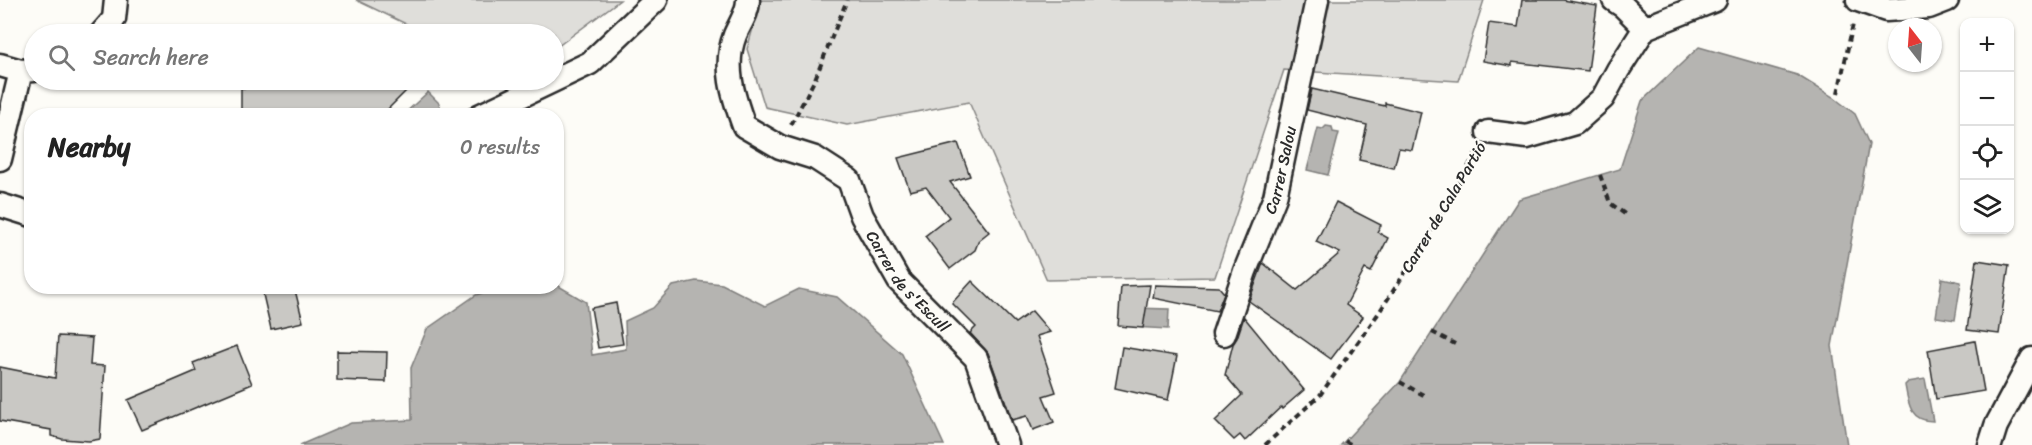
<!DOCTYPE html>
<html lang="en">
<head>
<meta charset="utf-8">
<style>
  :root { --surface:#fff; --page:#f2f2f2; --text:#222; --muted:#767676; --line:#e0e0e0 }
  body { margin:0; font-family:Sriracha,sans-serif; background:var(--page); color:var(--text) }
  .controls { position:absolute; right:18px; top:18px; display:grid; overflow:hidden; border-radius:12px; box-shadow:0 2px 4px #0004 }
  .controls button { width:54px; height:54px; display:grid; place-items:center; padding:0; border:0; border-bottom:2px solid var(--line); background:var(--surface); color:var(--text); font:30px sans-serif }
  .compass { position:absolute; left:1888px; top:18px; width:54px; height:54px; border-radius:50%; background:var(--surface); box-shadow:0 2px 4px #0004; rotate:343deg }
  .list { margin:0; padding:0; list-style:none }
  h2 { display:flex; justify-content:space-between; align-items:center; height:78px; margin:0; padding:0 24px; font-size:26px }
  h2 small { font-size:20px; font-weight:400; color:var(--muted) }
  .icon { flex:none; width:33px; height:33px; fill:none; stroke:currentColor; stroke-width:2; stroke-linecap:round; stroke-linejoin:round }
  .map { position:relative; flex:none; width:2032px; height:445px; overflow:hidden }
  .search { position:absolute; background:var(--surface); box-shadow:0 2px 4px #0004; left:24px; top:24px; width:540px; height:66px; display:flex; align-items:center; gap:15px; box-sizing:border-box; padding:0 21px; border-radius:33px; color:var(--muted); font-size:22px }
  .panel { position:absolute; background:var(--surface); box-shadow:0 2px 4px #0004; left:24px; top:108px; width:540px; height:186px; border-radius:24px }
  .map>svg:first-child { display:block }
</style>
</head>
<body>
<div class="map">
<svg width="2032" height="445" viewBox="0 0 2032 445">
  <rect width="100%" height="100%" fill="#fdfcf7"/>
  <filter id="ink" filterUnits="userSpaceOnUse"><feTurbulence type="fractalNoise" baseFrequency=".0167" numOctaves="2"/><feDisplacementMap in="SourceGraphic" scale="12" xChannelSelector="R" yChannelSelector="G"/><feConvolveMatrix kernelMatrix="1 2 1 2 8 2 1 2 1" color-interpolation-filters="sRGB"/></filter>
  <g filter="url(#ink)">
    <g fill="#dfdeda" stroke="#858482" stroke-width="1.5">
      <polygon points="356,0 620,0 554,49 554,34 427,34"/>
      <polygon points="761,0 1484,0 1458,81 1284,70 1215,277 1047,280 969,102 847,125 765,107 747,49"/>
    </g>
    <g fill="#b5b4b1" stroke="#7e7d7b" stroke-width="1.5">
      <polygon points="1699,47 1797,75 1833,97 1855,114 1869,144 1832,346 1847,445 1341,445 1400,382 1519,199 1620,169 1642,101"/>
      <polygon points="428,92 439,103 440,108 436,115 403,115"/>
      <polygon points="1326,126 1332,127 1333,132 1339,133 1328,175 1307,170 1318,128 1323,129"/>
      <polygon points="1942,278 1961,282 1955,320 1936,317"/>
      <polygon points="696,281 722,284 765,306 799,289 837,297 902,354 944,445 300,445 351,423 412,420 411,368 427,329 476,295 501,287 557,285 586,302 592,355 626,349 625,321 653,308 673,286"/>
      <polygon points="1134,308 1169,309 1168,329 1133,327"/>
      <path d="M1925 379 1933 421C1910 421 1908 403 1905 385L1908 382Z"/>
    </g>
    <g fill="#c9c8c4" stroke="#2b2b2b" stroke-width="1.5">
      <polygon points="1522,0 1563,0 1597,6 1588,71 1512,62 1512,66 1483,61 1489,23 1518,27"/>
      <polygon points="304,80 417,80 381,116 241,114 241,88 304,87"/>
      <polygon points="1312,89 1385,106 1385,103 1421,112 1412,150 1399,148 1394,168 1359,160 1367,125 1307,110"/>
      <polygon points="958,143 970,176 950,182 989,232 979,240 975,250 950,269 925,236 949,217 926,187 910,191 898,158"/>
      <polygon points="1336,202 1381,225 1377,232 1388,238 1371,272 1365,269 1346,305 1363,317 1331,359 1249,301 1263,263 1297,290 1340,253 1316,242"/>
      <polygon points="1977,260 2009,265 1999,334 1967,330"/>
      <polygon points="972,281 1015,323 1032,311 1050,332 1037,336 1056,392 1043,396 1054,422 1033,430 1027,416 1012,420 988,353 970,333 976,327 952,303"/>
      <polygon points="1150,285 1143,328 1118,326 1121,286"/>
      <polygon points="1155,285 1219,287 1224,293 1217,311 1153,298"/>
      <polygon points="261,286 294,286 303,322 271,329"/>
      <polygon points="616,303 623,344 598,348 591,308"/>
      <polygon points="1244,317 1304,390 1282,409 1281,407 1245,441 1240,435 1234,440 1215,421 1242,395 1225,375 1233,344 1237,338"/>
      <polygon points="58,336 92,338 90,365 105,366 100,439 89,441 62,439 51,436 51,430 0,421 0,367 55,378"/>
      <polygon points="1975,341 1984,391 1936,399 1928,350"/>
      <polygon points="237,346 252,384 142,430 128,400 196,371 193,363"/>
      <polygon points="1122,347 1177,356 1168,400 1115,388"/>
      <polygon points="337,351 387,352 386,382 337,380"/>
    </g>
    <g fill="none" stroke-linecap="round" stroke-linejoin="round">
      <defs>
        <g id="minor">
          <path id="s1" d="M748 0C748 13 740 23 735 35 723 66 733 96 744 126L780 147 815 158 849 180 862 216 899 281 976 358 1007 445"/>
          <polyline points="1614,0 1623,6 1645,28"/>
          <polyline points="1858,0 1886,10 1929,7 1947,0"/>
          <polyline points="101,34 114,19 116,0"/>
          <polyline points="0,65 21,71"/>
          <polyline points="479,116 590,63 656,0"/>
          <polyline points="1488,132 1527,137 1575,123 1603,98 1618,70 1645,28 1715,0"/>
          <polyline points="0,159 21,71 34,70"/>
          <polyline points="0,205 32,215"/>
          <path id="s2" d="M1224 334 1245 271 1275 197 1317 0"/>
          <polyline points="1990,445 1996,426 2032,359"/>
        </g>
      </defs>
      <use href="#minor" stroke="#2b2b2b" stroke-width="27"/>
      <g stroke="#2b2b2b" stroke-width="4" stroke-dasharray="6 4.5" stroke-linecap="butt">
        <polyline points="1838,93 1853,24"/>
        <polyline points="791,125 815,79 847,0"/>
        <polyline points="1600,175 1610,203 1626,215"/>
        <polyline points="1432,332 1455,344"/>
        <polyline points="1400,382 1427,397"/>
        <polyline points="1345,441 1352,445"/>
        <polyline points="1265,445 1320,395 1378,314 1429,236 1476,153"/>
      </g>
      <use href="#minor" stroke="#fdfcf7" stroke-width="22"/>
    </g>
  </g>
  <g text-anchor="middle" stroke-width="5" stroke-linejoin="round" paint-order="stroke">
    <g font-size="16" fill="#2b2b2b" stroke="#fdfcf7">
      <text dy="6" stroke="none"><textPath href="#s2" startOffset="174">Carrer Salou</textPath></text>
      <text transform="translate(1443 207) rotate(-59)" y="6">Carrer de Cala Partió</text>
      <text dy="6" stroke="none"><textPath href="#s1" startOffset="369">Carrer de s'Escull</textPath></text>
    </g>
  </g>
</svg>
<div class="controls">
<button>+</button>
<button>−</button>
<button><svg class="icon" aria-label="locate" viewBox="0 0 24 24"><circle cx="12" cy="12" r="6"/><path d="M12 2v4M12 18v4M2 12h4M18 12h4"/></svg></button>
<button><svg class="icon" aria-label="layers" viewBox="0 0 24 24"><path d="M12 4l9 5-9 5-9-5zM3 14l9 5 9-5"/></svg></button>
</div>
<svg class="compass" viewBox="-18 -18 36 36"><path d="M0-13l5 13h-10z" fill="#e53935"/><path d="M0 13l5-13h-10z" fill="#767676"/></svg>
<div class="search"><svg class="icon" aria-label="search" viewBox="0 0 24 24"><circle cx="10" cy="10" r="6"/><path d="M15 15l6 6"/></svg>Search here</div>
<section class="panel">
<h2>Nearby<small>0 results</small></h2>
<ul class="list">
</ul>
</section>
</div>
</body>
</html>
